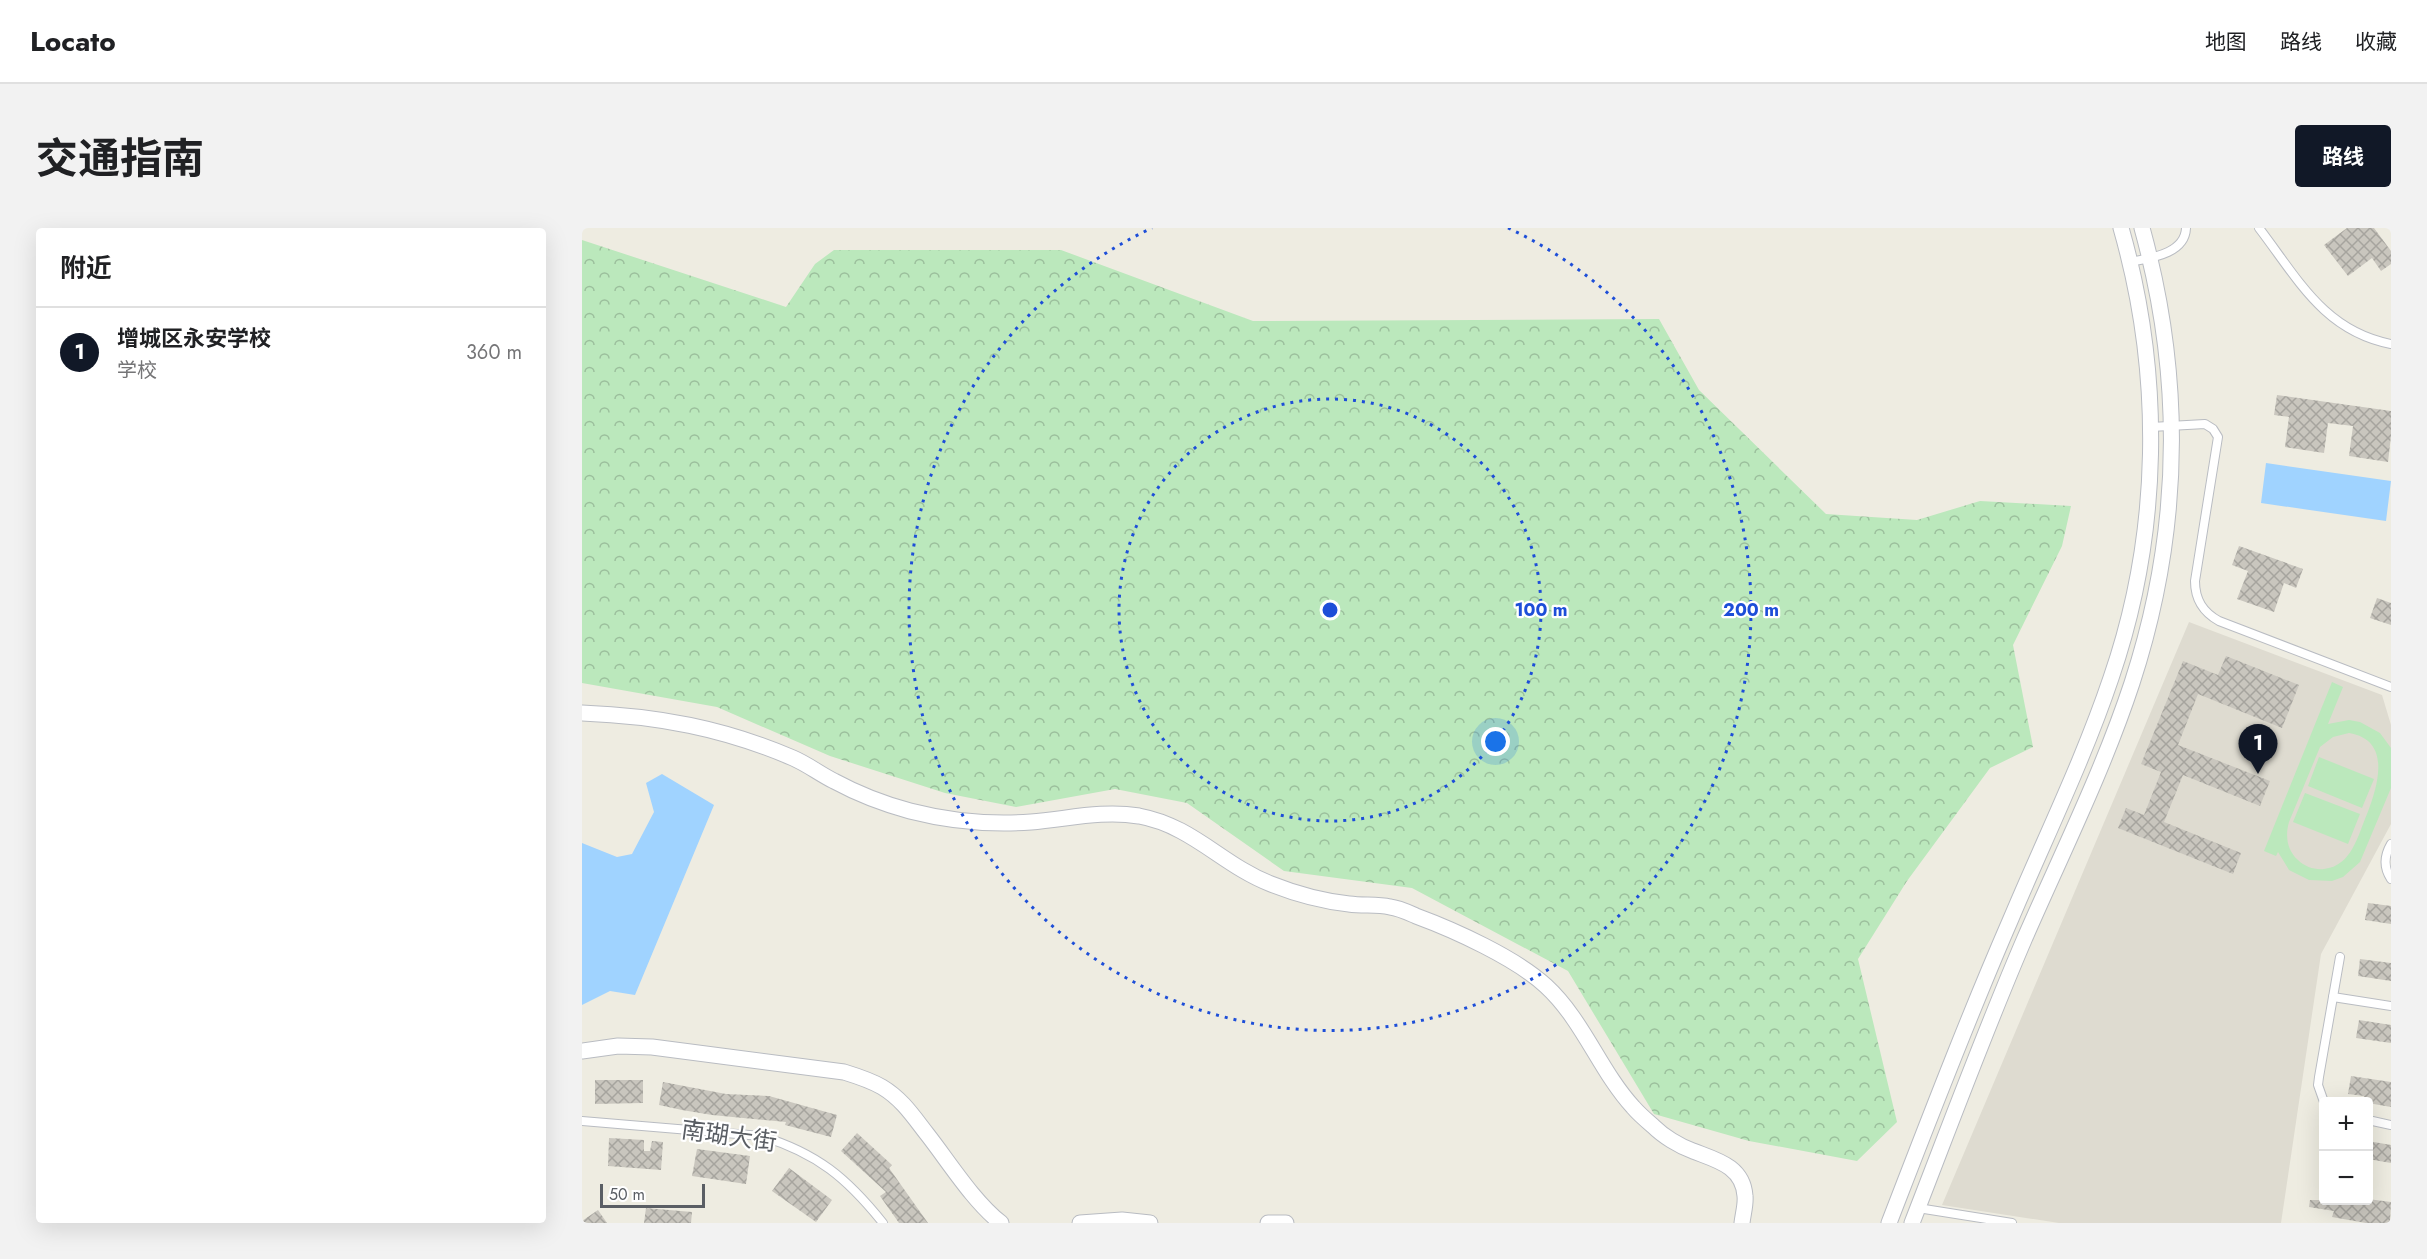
<!DOCTYPE html>
<html lang="zh">
<head>
<meta charset="utf-8">
<style>
  :root { --surface:#fff; --page:#f2f2f2; --text:#202124; --muted:#757577; --line:#e0e0e0; --accent:#111827 }
  body { margin:0; font-family:Jost,"Noto Sans SC",sans-serif; background:var(--page); color:var(--text) }
  .controls { position:absolute; right:18px; bottom:18px; display:grid; overflow:hidden; border-radius:6px; box-shadow:0 6px 24px #0002 }
  .controls button { width:54px; height:54px; display:grid; place-items:center; padding:0; border:0; border-bottom:2px solid var(--line); background:var(--surface); color:var(--text); font:30px sans-serif }
  .scale { position:absolute; left:18px; bottom:15px; width:105px; box-sizing:border-box; padding-left:6px; border:3px solid #5a5e64; border-top:0; font-size:16px; line-height:21px; white-space:nowrap; color:#5a5e64; -webkit-text-stroke:4px #fff; paint-order:stroke }
  .you { position:absolute; left:914px; top:514px; width:21px; height:21px; margin:-15px; border:4px solid #fff; border-radius:50%; background:#1a73e8; box-shadow:0 0 0 9px #1a73e833 }
  .badge { display:grid; place-items:center; width:39px; height:39px; border-radius:50%; background:var(--accent); color:#fff; font-size:20px; font-weight:700 }
  .pin { position:absolute; translate:-50% -50px; filter:drop-shadow(0 2px 3px #0008) }
  .pin::after { content:''; position:absolute; top:32px; width:21px; height:18px; background:inherit; clip-path:polygon(0 0,100% 0,50% 100%) }
  .list { margin:0; padding:0; list-style:none }
  h2 { display:flex; justify-content:space-between; align-items:center; height:78px; margin:0; padding:0 24px; font-size:26px }
  h2 small { font-size:20px; font-weight:400; color:var(--muted) }
  .list li { display:grid; grid-template-columns:39px 1fr auto; gap:18px; align-items:center; box-sizing:border-box; height:90px; padding:0 24px; border-top:2px solid var(--line) }
  .list b { display:block; font-size:22px; white-space:nowrap }
  .list p { margin:0; font-size:20px; white-space:nowrap; color:var(--muted) }
  .list em { font-size:20px; font-style:normal; color:var(--muted) }
  .map { position:relative; flex:none; width:1809px; height:995px; overflow:hidden; border-radius:6px }
  header { display:flex; align-items:center; gap:36px; box-sizing:border-box; height:84px; padding:0 30px; background:var(--surface); border-bottom:2px solid var(--line) }
  header strong { font-size:28px }
  nav { display:flex; gap:33px; margin-inline-start:auto; font-size:21px }
  .intro { display:flex; align-items:center; justify-content:space-between; box-sizing:border-box; height:144px; padding:0 36px }
  h1 { margin:0; font-size:42px }
  .button { padding:15px 27px; border-radius:6px; background:var(--accent); color:#fff; font-size:21px; font-weight:700 }
  main { display:flex; gap:36px; padding:0 36px }
  aside { flex:1; background:var(--surface); border-radius:6px; box-shadow:0 6px 24px #0002 }
  .map>svg:first-child { display:block }
</style>
</head>
<body>
<header>
<strong>Locato</strong>
<nav><a>地图</a><a>路线</a><a>收藏</a></nav>
</header>
<div class="intro"><h1>交通指南</h1><a class="button">路线</a></div>
<main>
<aside>
<h2>附近<small></small></h2>
<ul class="list">
<li><span class="badge">1</span><div><b>增城区永安学校</b><p>学校</p></div><em>360 m</em></li>
</ul>
</aside>
<div class="map">
<svg width="1809" height="995" viewBox="0 0 1809 995">
  <defs>
    <pattern id="forest-crowns" width="20" height="18" patternUnits="userSpaceOnUse" patternTransform="scale(1.5)"><rect width="20" height="18" fill="#bbe8bc"/><path d="M2 6a3 3 0 1 1 6 0M12 15a3 3 0 1 1 6 0" fill="none" stroke="#9bbf9c"/></pattern>
    <pattern id="building-cross-hatch" width="8" height="8" patternUnits="userSpaceOnUse" patternTransform="scale(1.5)"><rect width="8" height="8" fill="#c9c6be"/><path d="M0 0l8 8M0 8l8-8" fill="none" stroke="#a6a49e"/></pattern>
  </defs>
  <rect width="100%" height="100%" fill="#eeece1"/>
  <polygon fill="#dedbd0" points="1607,394 1800,467 1809,497 1809,596 1739,726 1699,995 1477,995 1360,977"/>
  <polygon fill="url(#forest-crowns)" points="0,12 204,79 233,36 252,22 479,22 671,93 1077,91 1117,162 1244,286 1335,292 1398,273 1489,278 1480,318 1431,417 1451,519 1408,540 1325,653 1276,731 1315,894 1275,933 1167,913 1072,886 986,743 830,660 702,643 605,575 533,561 434,579 363,565 248,528 135,479 0,455"/>
  <g fill="#bbe8bc" fill-rule="evenodd">
    <path d="M1750 454 1761 459 1746 496 1767 492 1778 494 1798 505 1809 520V560L1778 634 1761 649 1750 653 1727 652 1707 642 1696 624 1694 628 1682 623ZM1767 505C1809 512 1797 555 1785 586 1776 607 1770 638 1742 641 1733 642 1723 639 1716 632 1705 622 1703 608 1707 594L1738 519 1751 509Z"/>
    <polygon points="1737,529 1792,551 1780,580 1726,558"/>
    <polygon points="1723,565 1778,586 1766,616 1711,594"/>
  </g>
  <g fill="#a0d3ff">
    <polygon points="1684,235 1809,253 1804,293 1679,275"/>
    <polygon points="80,546 132,577 53,767 28,763 0,777 0,615 35,629 50,626 72,584 64,555"/>
  </g>
  <g fill="url(#building-cross-hatch)">
    <polygon points="1765,0 1792,0 1809,23 1809,36 1799,43 1790,30 1766,48 1742,17"/>
    <polygon points="1695,167 1809,183 1809,208 1806,234 1767,228 1771,198 1746,195 1742,225 1703,219 1707,189 1692,187"/>
    <polygon points="1657,318 1721,341 1714,360 1702,355 1692,384 1655,371 1666,343 1650,337"/>
    <polygon points="1795,370 1809,375 1809,397 1788,390"/>
    <polygon points="1644,428 1717,457 1700,500 1616,466 1596,517 1688,553 1678,578 1601,547 1582,594 1659,625 1651,646 1536,600 1544,580 1562,587 1579,544 1559,536 1601,433 1636,447"/>
    <polygon points="1786,675 1809,678 1809,696 1783,692"/>
    <polygon points="1778,731 1809,735 1809,753 1776,748"/>
    <polygon points="1777,792 1809,797 1809,815 1774,810"/>
    <polygon points="1769,848 1809,854 1809,879 1786,875 1786,873 1781,873 1782,868 1766,866"/>
    <polygon points="13,852 61,852 61,875 13,876"/>
    <polygon points="81,854 144,866 187,868 255,887 249,909 203,897 204,894 130,887 100,882 77,877"/>
    <polygon points="275,905 310,937 307,940 346,995 317,995 298,968 304,964 259,923"/>
    <polygon points="27,910 62,912 62,923 68,923 70,913 81,914 79,942 26,938"/>
    <polygon points="1786,913 1809,917 1809,935 1786,931"/>
    <polygon points="115,921 168,928 164,956 110,948"/>
    <polygon points="207,940 250,972 234,994 190,963"/>
    <polygon points="1786,971 1809,974 1808,995 1784,995 1750,989 1752,983 1727,979 1728,972 1786,972"/>
    <polygon points="64,980 110,984 109,995 62,995"/>
    <polygon points="16,982 25,995 0,995 0,993"/>
  </g>
  <g fill="none" stroke-linecap="round" stroke-linejoin="round">
    <defs>
      <g id="service">
        <path d="M1677 0C1716 51 1742 103 1809 116"/>
        <path d="M1548 34C1568 30 1603 26 1604 0"/>
        <path d="M1569 199 1623 196 1631 201 1636 209 1613 353C1613 372 1621 384 1637 393L1809 459"/>
        <path d="M1809 616C1802 628 1801 639 1809 651"/>
        <polyline points="1751,769 1809,778"/>
        <polyline points="1742,874 1736,857 1737,849 1758,729"/>
        <polyline points="1786,892 1809,897"/>
        <path d="M0 893 179 908C235 925 265 950 301 995"/>
        <polyline points="1336,980 1430,995"/>
      </g>
      <g id="minor">
        <path d="M0 485C76 488 141 500 211 530 225 536 238 546 252 553 276 566 302 576 328 583 367 593 409 597 449 594 486 591 520 582 557 588 611 598 640 637 689 656 714 666 740 673 767 676 781 678 795 676 808 679 817 680 825 684 834 688 872 702 934 730 964 758 1001 792 1018 843 1051 879 1057 886 1064 892 1071 898 1081 908 1097 918 1111 923 1134 932 1161 938 1163 968 1164 976 1161 986 1160 995"/>
        <path d="M0 823 36 818 70 819 262 844C275 848 288 852 300 859 320 871 331 888 345 906 367 934 391 973 419 995"/>
        <polyline points="498,995 540,992 568,995"/>
        <polyline points="686,995 704,995"/>
        <path d="M1307 995C1346 894 1385 792 1428 693 1462 612 1501 533 1529 450 1579 305 1581 147 1539 0"/>
        <path d="M1330 995C1367 900 1402 805 1442 712 1479 627 1521 543 1550 455 1599 305 1602 152 1560 0"/>
      </g>
    </defs>
    <use href="#service" stroke="#b9bcc2" stroke-width="10"/>
    <use href="#minor" stroke="#b9bcc2" stroke-width="17"/>
    <use href="#service" stroke="#fff" stroke-width="8"/>
    <use href="#minor" stroke="#fff" stroke-width="15"/>
  </g>
  <g fill="none" stroke="#1d4ed8" stroke-width="3" stroke-dasharray="3 6">
    <circle cx="748" cy="382" r="211"/>
    <path d="M926 0A421 421 0 1 1 570 0"/>
  </g>
  <g text-anchor="middle" stroke-width="4.5" stroke-linejoin="round" paint-order="stroke">
    <g font-size="24" fill="#5a5e64" stroke="#fff">
      <text transform="translate(147 908) rotate(8)" y="8">南瑚大街</text>
    </g>
  </g>
  <circle cx="748" cy="382" r="9" fill="#1d4ed8" stroke="#fff" stroke-width="3"/>
  <g font-size="18" text-anchor="middle" font-weight="bold" fill="#1d4ed8" stroke="#fff" stroke-width="4.5" stroke-linejoin="round" paint-order="stroke">
    <text x="959" y="388">100 m</text>
    <text x="1169" y="388">200 m</text>
  </g>
</svg>
<div class="controls">
<button>+</button>
<button>−</button>
</div>
<div class="scale">50 m</div>
<div class="you"></div>
<div class="pin badge" style="left:1676px;top:546px">1</div>
</div>
</main>
</body>
</html>
